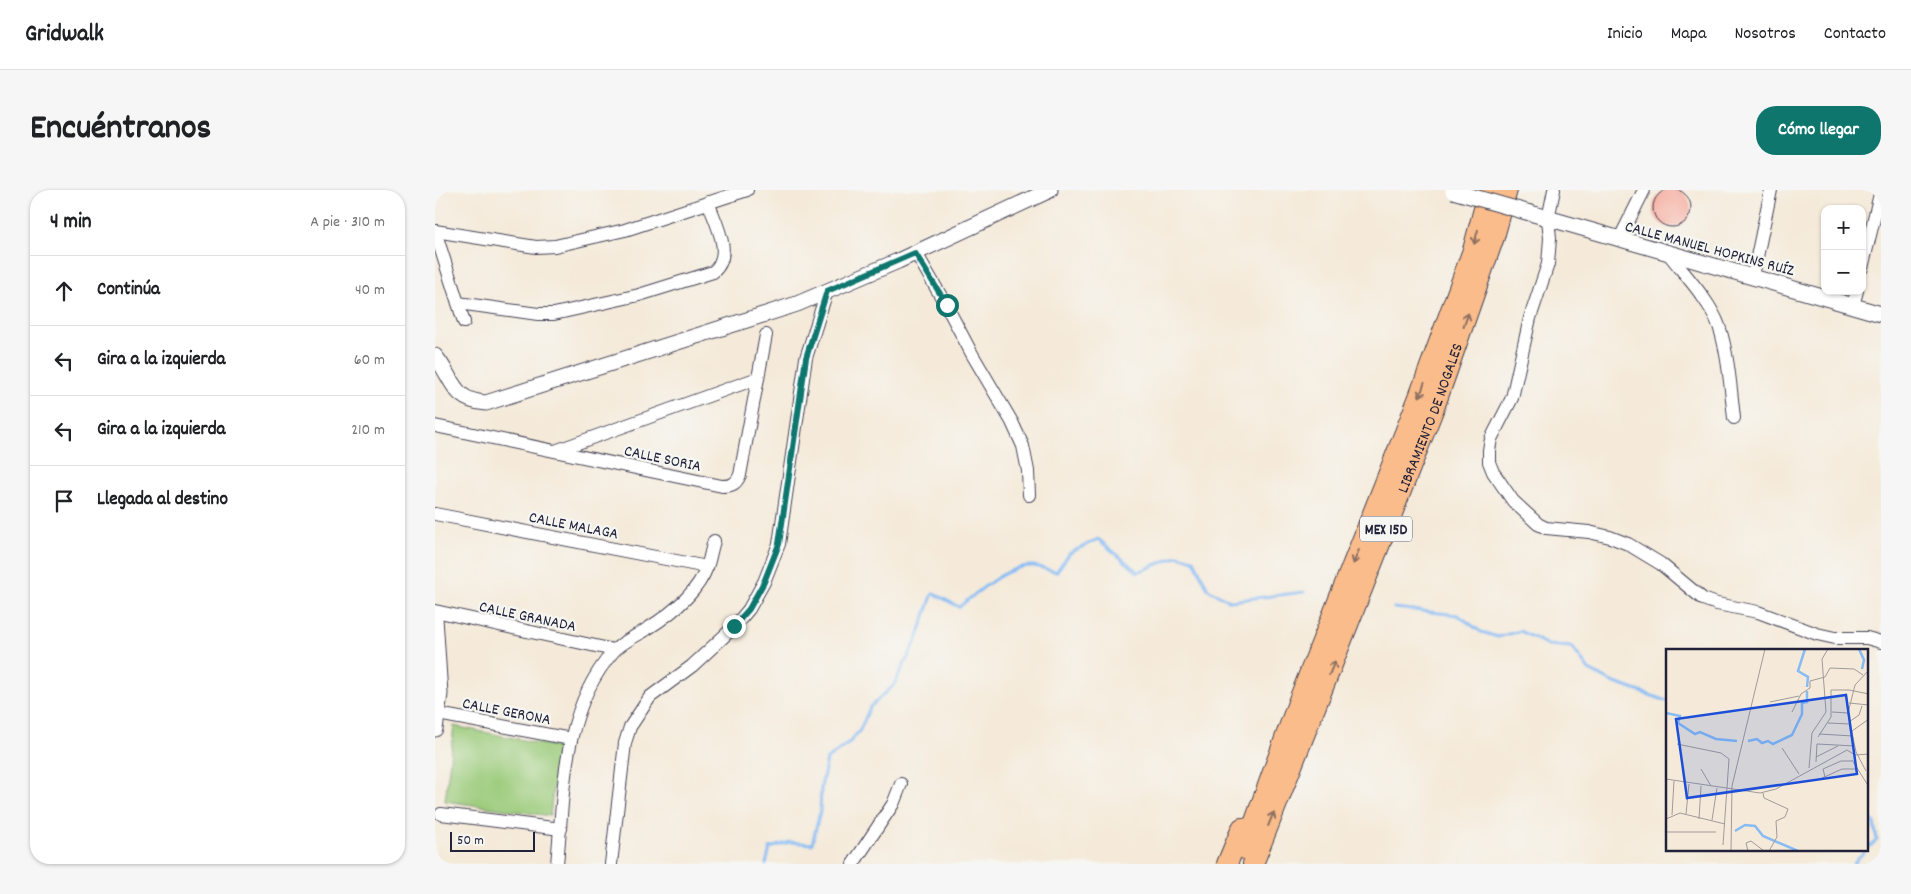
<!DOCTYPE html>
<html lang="es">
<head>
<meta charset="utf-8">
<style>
  :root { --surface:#fff; --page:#f6f6f6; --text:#202124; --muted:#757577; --line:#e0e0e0; --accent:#0f766e }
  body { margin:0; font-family:Dekko,sans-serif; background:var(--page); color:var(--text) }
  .controls { position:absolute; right:15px; top:15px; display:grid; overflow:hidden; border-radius:10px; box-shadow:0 1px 4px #0004 }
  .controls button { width:45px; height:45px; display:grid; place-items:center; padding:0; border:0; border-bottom:1px solid var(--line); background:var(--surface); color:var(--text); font:25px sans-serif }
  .scale { position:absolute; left:15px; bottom:12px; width:85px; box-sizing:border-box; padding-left:5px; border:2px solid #22223b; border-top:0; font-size:14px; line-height:18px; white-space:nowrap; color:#22223b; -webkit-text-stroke:4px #f6f6f2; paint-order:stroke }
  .stop { position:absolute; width:15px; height:15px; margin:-11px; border:4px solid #0f766e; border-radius:50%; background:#fff }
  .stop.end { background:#0f766e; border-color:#fff; box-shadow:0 1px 5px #0008 }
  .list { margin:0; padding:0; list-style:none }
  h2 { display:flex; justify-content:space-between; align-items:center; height:65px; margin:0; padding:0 20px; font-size:21px }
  h2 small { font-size:16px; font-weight:400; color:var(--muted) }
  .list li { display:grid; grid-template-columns:32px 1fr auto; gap:15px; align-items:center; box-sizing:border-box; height:70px; padding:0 20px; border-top:1px solid var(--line) }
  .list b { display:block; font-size:19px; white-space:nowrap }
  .list em { font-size:16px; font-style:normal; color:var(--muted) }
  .icon { flex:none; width:28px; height:28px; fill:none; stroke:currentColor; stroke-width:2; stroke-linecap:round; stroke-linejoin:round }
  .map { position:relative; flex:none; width:1446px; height:674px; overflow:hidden; border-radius:20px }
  header { display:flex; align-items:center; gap:30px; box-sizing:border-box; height:70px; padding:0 25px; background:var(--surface); border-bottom:1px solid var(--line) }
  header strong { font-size:24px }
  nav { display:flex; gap:28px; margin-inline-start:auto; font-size:18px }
  .intro { display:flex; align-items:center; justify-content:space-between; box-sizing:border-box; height:120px; padding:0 30px }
  h1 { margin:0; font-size:35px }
  .button { padding:12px 22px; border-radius:20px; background:var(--accent); color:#fff; font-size:18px; font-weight:700 }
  main { display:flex; gap:30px; padding:0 30px }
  aside { flex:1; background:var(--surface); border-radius:20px; box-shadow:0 1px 4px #0004 }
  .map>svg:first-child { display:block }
</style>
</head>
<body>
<header>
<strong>Gridwalk</strong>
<nav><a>Inicio</a><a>Mapa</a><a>Nosotros</a><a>Contacto</a></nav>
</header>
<div class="intro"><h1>Encuéntranos</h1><a class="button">Cómo llegar</a></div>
<main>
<aside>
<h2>4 min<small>A pie · 310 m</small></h2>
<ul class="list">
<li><svg class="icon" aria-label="ahead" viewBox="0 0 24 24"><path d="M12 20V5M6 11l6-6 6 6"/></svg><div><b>Continúa</b></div><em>40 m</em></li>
<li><svg class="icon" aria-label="left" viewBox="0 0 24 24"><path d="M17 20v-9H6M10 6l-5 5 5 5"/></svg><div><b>Gira a la izquierda</b></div><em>60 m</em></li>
<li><svg class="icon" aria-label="left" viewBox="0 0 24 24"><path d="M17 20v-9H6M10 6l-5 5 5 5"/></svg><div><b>Gira a la izquierda</b></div><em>210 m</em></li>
<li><svg class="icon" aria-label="arrive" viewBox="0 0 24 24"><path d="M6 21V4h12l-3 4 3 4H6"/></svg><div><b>Llegada al destino</b></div></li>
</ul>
</aside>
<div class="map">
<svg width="1446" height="674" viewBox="0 0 1446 674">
  <rect width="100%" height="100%" fill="#f6f6f2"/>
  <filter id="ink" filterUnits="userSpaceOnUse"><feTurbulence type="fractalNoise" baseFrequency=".02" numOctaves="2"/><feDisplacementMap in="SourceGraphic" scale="10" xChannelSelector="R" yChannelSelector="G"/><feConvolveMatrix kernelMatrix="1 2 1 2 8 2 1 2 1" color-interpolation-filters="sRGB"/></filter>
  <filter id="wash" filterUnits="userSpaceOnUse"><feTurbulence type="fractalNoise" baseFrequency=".0096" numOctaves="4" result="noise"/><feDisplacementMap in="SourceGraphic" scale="20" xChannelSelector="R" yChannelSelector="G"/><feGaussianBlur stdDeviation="1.12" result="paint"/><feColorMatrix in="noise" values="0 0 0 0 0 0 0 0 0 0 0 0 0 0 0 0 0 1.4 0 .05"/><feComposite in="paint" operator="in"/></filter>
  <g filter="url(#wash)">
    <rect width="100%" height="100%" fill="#f5ead9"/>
    <polygon fill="#9bcb7a" stroke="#5e765a" points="19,536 123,557 115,626 10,611"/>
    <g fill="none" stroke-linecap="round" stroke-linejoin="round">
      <g stroke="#86bbf4" stroke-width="3">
        <polyline points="959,418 1023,425 1046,442 1063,447 1085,441 1113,455 1137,457 1154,480 1177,492 1232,511"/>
        <polyline points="1432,623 1439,633 1442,650 1432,659"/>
        <path d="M331 674 335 658 355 652 377 654 385 622 386 598 392 569 414 553 425 540 435 517 459 495 482 449 498 403 524 417C543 402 573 374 598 376 605 377 614 380 621 382L635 363 663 349 703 382 743 366 759 370 773 399 795 411 869 402"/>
        <polyline points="1419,674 1423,668 1431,660"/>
      </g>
    </g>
    <g id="blocks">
      <circle fill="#f69e8f" cx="1237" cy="18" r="19"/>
    </g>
  </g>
  <g filter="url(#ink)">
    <use href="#blocks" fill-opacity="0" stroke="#424053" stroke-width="1"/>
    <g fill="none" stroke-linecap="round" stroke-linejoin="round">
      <defs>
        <g id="minor">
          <polyline points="1119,0 1113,29 1115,48 1113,74 1095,128 1077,208 1056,249 1054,260 1054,272 1058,282 1078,311 1103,334 1111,338 1154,342 1175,347 1193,354 1226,374 1268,409 1282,414 1323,422 1382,444 1400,448 1432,448 1446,452"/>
          <polyline points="0,41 101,57 120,56 190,40 312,0"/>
          <polyline points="0,41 29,132"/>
          <polyline points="1184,50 1209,0"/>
          <polyline points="481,63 511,115 537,164 577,232 588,256 593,281 594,305"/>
          <path d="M1233 63C1250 85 1275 111 1284 136 1293 162 1296 201 1299 228"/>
          <polyline points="1427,78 1446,0"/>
          <polyline points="1318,86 1336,0"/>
          <path d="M23 113 103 124H119L204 105 278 82C299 65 281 34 273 12"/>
          <polyline points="1418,115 1422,101"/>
          <path d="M0 236 287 296C297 296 301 294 305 285L331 145"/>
          <polyline points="120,261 323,188"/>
          <polyline points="0,324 272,377"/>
          <polyline points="0,421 179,460"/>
          <polyline points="3,524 136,549"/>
          <polyline points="6,624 126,639"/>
          <path d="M122 674C129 602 127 520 178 462 186 452 202 446 212 439 236 424 262 404 272 377 275 369 276 360 279 351"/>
          <polyline points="176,674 190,553 195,537 215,507 257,476 299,437 314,419 329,392 344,354 371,168 392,101"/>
          <polyline points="418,674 458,614 466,594"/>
        </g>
        <g id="tertiary">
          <polyline points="1095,23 1446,124"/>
          <path d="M0 166C19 189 17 211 51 213L362 114 463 71 615 0"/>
          <polyline points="0,428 5,504 0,539"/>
        </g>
        <g id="trunk">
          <polyline points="810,659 864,510 984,207 1038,60 1054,0"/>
          <polyline points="792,674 807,638"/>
          <path id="s1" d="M818 674 1000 215 1059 47 1072 0"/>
        </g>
      </defs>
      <use href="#minor" stroke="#424053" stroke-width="14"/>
      <use href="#tertiary" stroke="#424053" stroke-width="17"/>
      <use href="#trunk" stroke="#424053" stroke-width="22"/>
      <use href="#minor" stroke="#fff" stroke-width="12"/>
      <use href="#tertiary" stroke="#fff" stroke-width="15"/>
      <use href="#trunk" stroke="#f9bc8a" stroke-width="20"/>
      <defs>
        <polyline id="tertiary-bridge" points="1018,1 1095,23"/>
      </defs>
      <use href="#tertiary-bridge" stroke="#424053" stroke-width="17" stroke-linecap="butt"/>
      <use href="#tertiary-bridge" stroke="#fff" stroke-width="15"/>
    </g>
    <defs><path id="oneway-shaft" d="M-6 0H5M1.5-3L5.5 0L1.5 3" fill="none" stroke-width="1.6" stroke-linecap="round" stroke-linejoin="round" transform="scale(1.25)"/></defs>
    <g stroke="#8e6f62">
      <use href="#oneway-shaft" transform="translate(1041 47) rotate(105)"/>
      <use href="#oneway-shaft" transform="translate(1031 130) rotate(-71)"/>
      <use href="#oneway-shaft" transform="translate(987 200) rotate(110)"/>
      <use href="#oneway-shaft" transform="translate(921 367) rotate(112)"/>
      <use href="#oneway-shaft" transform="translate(897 478) rotate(-68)"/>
      <use href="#oneway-shaft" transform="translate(836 629) rotate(-68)"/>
    </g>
  </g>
  <g fill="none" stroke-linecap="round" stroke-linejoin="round" filter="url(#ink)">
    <polyline stroke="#0f766e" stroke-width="6" points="299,436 314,419 329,392 344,354 371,168 392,101 480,63 512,115"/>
  </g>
  <g text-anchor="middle" stroke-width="4.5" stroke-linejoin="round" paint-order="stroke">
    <rect fill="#f6f6f2" stroke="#626272" stroke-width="1" x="925" y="326.5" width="52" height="25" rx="4"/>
    <g font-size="15" font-weight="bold" fill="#22223b">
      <text x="951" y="344">MEX 15D</text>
    </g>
    <g font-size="16" fill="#22223b" stroke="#f6f6f2">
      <text transform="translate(1275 57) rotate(15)" y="6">CALLE MANUEL HOPKINS RUÍZ</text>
      <text dy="6" stroke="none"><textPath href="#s1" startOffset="480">LIBRAMIENTO DE NOGALES</textPath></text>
      <text transform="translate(228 267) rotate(12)" y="6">CALLE SORIA</text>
      <text transform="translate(139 334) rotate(11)" y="6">CALLE MALAGA</text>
      <text transform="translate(93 425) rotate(12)" y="6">CALLE GRANADA</text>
      <text transform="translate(72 520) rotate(11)" y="6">CALLE GERONA</text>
    </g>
  </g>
  <g transform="translate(1231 459)">
    <rect width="202" height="202" fill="#f5ead9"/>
    <path fill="none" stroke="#86bbf4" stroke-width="2.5" d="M139 0 132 22 142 28 141 38M193 0 198 11 196 20M0 64 14 67 12 74 29 85 34 83 50 90 71 92M82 92 91 90 96 94 102 92 107 95 126 86 136 65V54L141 53V42M69 182 79 176 89 177 97 187 132 202"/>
    <path fill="none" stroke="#a19a9a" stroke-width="1" d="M104 53 133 47M183 54 203 56M126 63 135 45 144 39V32L159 28 164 19 188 20 197 26M166 63 182 64M183 73 193 66 196 57M162 74 184 75M186 82 203 70M153 85 187 87M152 88 165 68V41H183L203 45M11 95 55 104 63 110 57 196M116 99 133 125M150 108 172 97M186 111 203 138M150 113 151 95 189 97M143 119 146 84 160 63 156 10 162 0M35 120 45 137M200 122 190 103 182 64 189 36 203 21M159 128 157 120 175 112H186M0 130 94 144 110 140 181 101 189 106 203 105M154 130 176 120H190M97 144 98 149 122 160 119 168 110 172 111 188 103 202M20 165 23 135M6 166 8 132M0 170 14 164 59 175M33 170 35 137M46 171 51 139M0 183H50M65 202 66 137 99 0M82 202 80 194 85 192 98 202"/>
    <path fill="#1d4ed8" fill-opacity="0.15" stroke="#1d4ed8" stroke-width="2.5" d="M180 46 191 125 21 149 10 70Z"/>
    <rect width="202" height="202" fill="none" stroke="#22223b" stroke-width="2.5"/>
  </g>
</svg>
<div class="controls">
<button>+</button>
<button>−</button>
</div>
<div class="scale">50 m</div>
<div class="stop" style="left:512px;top:115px"></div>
<div class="stop end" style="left:299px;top:436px"></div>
</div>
</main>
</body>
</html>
